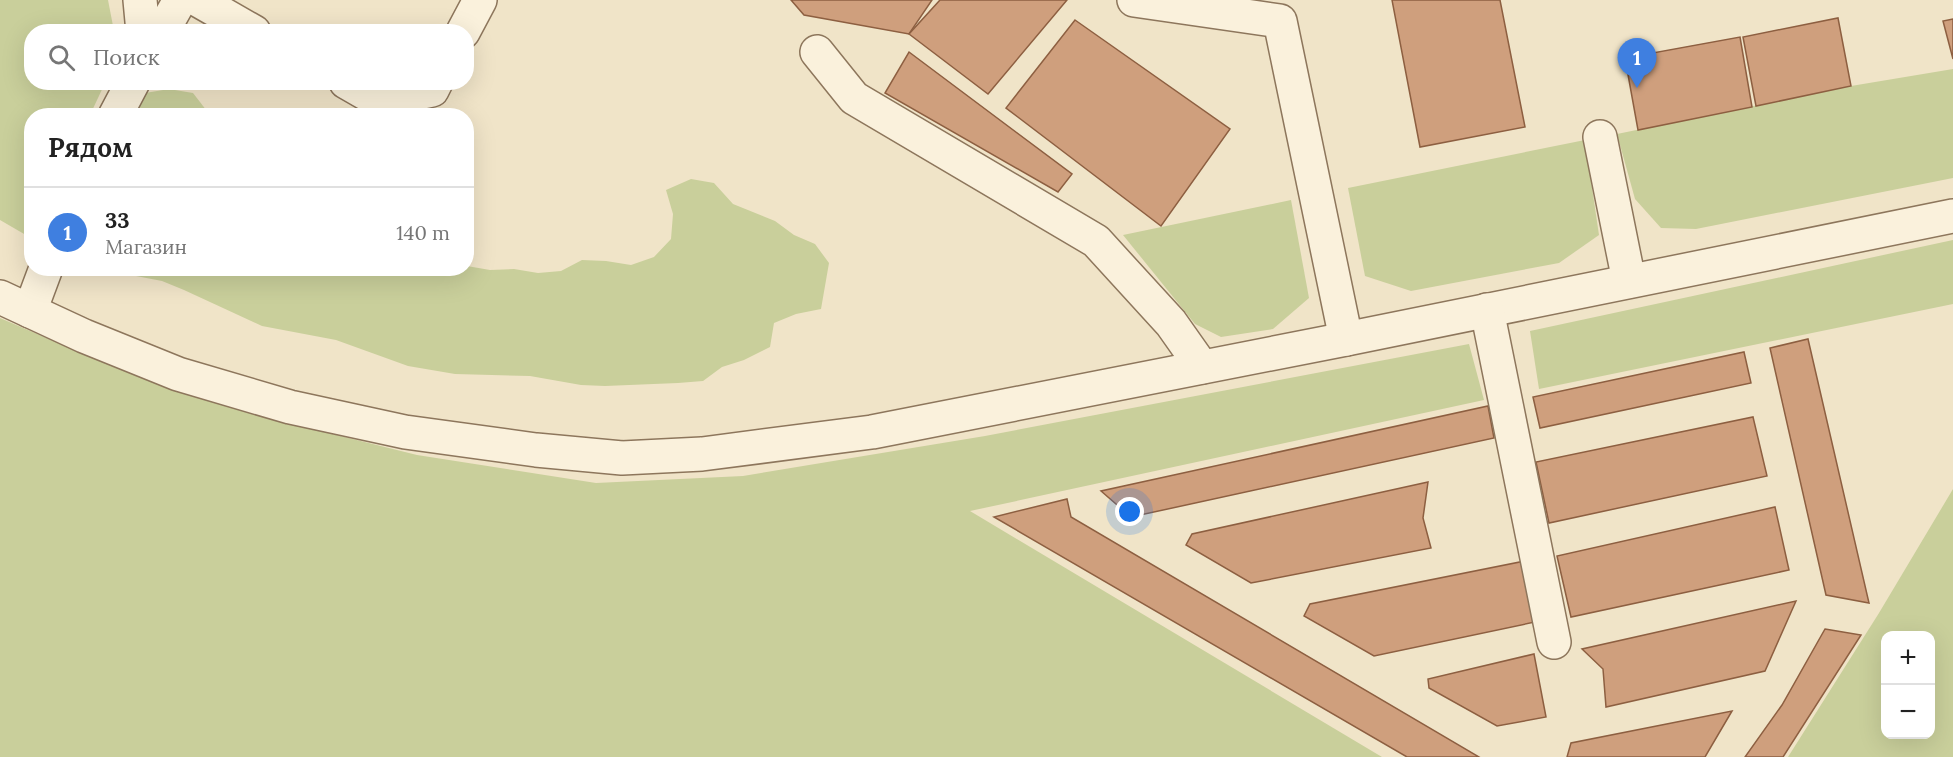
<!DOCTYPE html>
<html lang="ru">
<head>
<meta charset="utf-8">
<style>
  :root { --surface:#fff; --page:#f2f2f2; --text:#222; --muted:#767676; --line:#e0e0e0; --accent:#b45309 }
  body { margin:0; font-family:Lora,serif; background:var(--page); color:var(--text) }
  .controls { position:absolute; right:18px; bottom:18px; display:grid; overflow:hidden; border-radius:12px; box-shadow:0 6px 24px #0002 }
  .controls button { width:54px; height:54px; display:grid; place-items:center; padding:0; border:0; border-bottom:2px solid var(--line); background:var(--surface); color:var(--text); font:30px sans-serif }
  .you { position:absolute; left:1130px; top:512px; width:21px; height:21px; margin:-15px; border:4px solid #fff; border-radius:50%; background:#1a73e8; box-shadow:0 0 0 9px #1a73e833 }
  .badge { display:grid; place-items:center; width:39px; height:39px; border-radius:50%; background:var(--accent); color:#fff; font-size:20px; font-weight:700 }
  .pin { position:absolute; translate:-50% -50px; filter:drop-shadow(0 2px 3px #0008) }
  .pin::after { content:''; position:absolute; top:32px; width:21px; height:18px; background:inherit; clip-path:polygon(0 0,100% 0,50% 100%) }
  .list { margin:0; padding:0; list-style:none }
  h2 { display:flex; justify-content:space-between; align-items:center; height:78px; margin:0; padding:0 24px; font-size:26px }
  h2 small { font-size:20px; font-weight:400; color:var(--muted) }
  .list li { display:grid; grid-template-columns:39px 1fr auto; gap:18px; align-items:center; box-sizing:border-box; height:90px; padding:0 24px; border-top:2px solid var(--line) }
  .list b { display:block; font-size:22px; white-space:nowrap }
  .list p { margin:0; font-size:20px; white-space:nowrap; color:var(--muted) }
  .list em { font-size:20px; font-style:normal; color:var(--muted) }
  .icon { flex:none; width:33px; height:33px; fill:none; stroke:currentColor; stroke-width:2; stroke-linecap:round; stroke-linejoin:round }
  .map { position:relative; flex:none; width:1953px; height:757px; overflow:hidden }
  .search { position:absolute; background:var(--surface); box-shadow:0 6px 24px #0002; left:24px; top:24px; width:450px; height:66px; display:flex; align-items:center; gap:15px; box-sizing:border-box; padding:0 21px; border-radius:24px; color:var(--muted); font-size:22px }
  .panel { position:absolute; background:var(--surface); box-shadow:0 6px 24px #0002; left:24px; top:108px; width:450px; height:168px; border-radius:24px }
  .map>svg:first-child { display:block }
</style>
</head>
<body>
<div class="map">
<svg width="1953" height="757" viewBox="0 0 1953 757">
  <rect width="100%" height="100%" fill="#f0e4c8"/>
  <g fill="#c9cf9b" fill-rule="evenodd">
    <polygon points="0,0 108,0 114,31 32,32 32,82 105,83 90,115 32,116 31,238 0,220"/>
    <polygon points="1953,69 1953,178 1696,229 1661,228 1635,199 1617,134 1851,86"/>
    <polygon points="169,89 193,93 210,115 133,116 145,93"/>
    <polygon points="1585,140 1599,235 1559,263 1411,291 1365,276 1348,188"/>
    <polygon points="691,179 714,183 733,204 775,221 794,235 815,244 829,263 821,309 796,314 774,323 770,347 744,360 722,367 703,381 678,383 605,386 581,385 530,376 455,374 408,366 336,340 262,326 184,290 162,281 136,276 127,269 466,268 467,266 490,270 514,269 538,273 561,271 582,260 606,261 631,265 654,257 671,239 673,214 666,190"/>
    <polygon points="1291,200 1309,298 1273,329 1221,337 1195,324 1123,235"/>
    <polygon points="1953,240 1953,304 1539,389 1530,331"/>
    <polygon points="0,318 100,361 264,417 417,455 596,483 743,476 985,436 1469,344 1484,400 970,511 1382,757 0,757"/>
    <path d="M1953 489V757H1788L1879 613ZM1886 636H1930V734H1886Z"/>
  </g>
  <g fill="#cf9f7d" stroke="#8d5f41" stroke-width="1.5">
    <polygon points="791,0 932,0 909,34 804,15"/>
    <polygon points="940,0 1067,0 988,94 909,34"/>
    <polygon points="1392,0 1500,0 1525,127 1420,147"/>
    <polygon points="1838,18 1851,86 1756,106 1743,37"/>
    <polygon points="1953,19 1953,59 1943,21"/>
    <polygon points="1075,20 1230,129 1161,226 1006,108"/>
    <polygon points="1740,37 1752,107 1638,130 1625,58"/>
    <polygon points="909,52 1072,174 1058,192 885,93"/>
    <polygon points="1808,339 1869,603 1826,595 1770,348"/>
    <polygon points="1744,352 1751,383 1540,428 1533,397"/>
    <polygon points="1488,406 1494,438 1131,517 1101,491"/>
    <polygon points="1753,417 1767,476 1549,523 1536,462"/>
    <polygon points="1428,482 1423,518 1431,548 1251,583 1186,545 1192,534"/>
    <polygon points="1067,499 1071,517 1479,757 1407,757 994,517"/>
    <polygon points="1775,507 1789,570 1571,617 1557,556"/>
    <polygon points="1525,561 1535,622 1374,656 1304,616 1310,604"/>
    <polygon points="1796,601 1765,671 1606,707 1603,669 1582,649"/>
    <polygon points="1825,629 1861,635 1783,757 1745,757 1782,705"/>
    <polygon points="1534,654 1546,717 1497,726 1429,688 1428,679"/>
    <polygon points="1732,711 1705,757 1567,757 1571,743"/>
  </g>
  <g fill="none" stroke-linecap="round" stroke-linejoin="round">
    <defs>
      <g id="minor">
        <polyline points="140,0 143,32"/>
        <polyline points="198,0 254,32"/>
        <polyline points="1134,0 1280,21 1346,339"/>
        <polyline points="162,32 180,0"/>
        <polyline points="463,32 480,0"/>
        <polyline points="817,52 854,98 1096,241 1171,323 1202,367"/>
        <polyline points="346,82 379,101 432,90 436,82"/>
        <polyline points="115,116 133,82"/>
        <polyline points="1600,137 1629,281"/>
        <polyline points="0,297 84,336 178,374 290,407 405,432 536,450 622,458 702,454 872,432 1346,339 1953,216"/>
        <polyline points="1487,310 1554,642"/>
        <polyline points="30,311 46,268"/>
      </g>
    </defs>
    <use href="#minor" stroke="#8d765c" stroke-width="36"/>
    <use href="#minor" stroke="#faf1dc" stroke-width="33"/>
  </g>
</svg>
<div class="controls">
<button>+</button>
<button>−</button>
</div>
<div class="you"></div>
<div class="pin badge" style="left:1637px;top:88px;background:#3f7fe0">1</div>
<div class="search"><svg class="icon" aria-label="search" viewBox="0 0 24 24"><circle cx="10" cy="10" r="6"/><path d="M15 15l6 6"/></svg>Поиск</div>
<section class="panel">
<h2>Рядом<small></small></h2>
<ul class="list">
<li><span class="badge" style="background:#3f7fe0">1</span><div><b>33</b><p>Магазин</p></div><em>140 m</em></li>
</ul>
</section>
</div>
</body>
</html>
